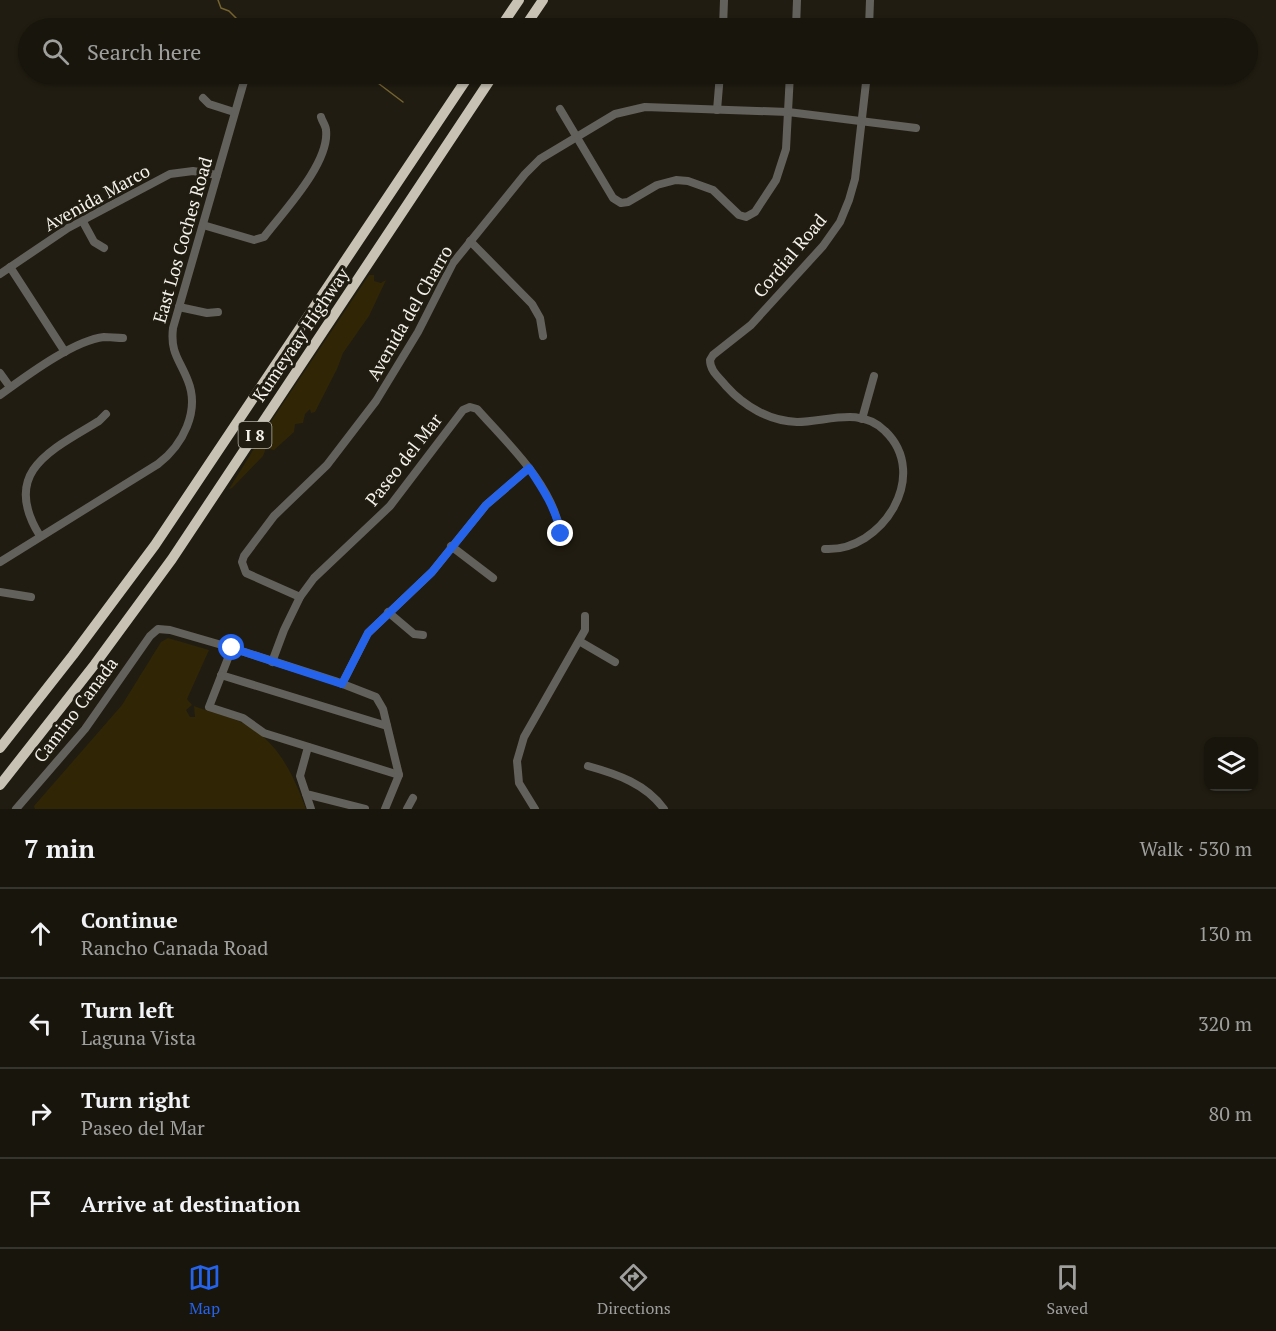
<!DOCTYPE html>
<html lang="en">
<head>
<meta charset="utf-8">
<style>
  :root { --surface:#18150d; --page:#25221b; --text:#f1f3f6; --muted:#9f9f9d; --line:#36342e; --accent:#2563eb }
  body { margin:0; font-family:"PT Serif",serif; background:var(--page); color:var(--text) }
  .controls { position:absolute; right:18px; bottom:18px; display:grid; overflow:hidden; border-radius:12px; box-shadow:0 2px 4px #0004 }
  .controls button { width:54px; height:54px; display:grid; place-items:center; padding:0; border:0; border-bottom:2px solid var(--line); background:var(--surface); color:var(--text); font:30px sans-serif }
  .stop { position:absolute; width:18px; height:18px; margin:-14px; border:4px solid #2563eb; border-radius:50%; background:#fff }
  .stop.end { background:#2563eb; border-color:#fff; box-shadow:0 2px 6px #0008 }
  .list { margin:0; padding:0; list-style:none }
  h2 { display:flex; justify-content:space-between; align-items:center; height:78px; margin:0; padding:0 24px; font-size:26px }
  h2 small { font-size:20px; font-weight:400; color:var(--muted) }
  .list li { display:grid; grid-template-columns:39px 1fr auto; gap:18px; align-items:center; box-sizing:border-box; height:90px; padding:0 24px; border-top:2px solid var(--line) }
  .list b { display:block; font-size:22px; white-space:nowrap }
  .list p { margin:0; font-size:20px; white-space:nowrap; color:var(--muted) }
  .list em { font-size:20px; font-style:normal; color:var(--muted) }
  .icon { flex:none; width:33px; height:33px; fill:none; stroke:currentColor; stroke-width:2; stroke-linecap:round; stroke-linejoin:round }
  .map { position:relative; flex:none; width:1276px; height:809px; overflow:hidden }
  .search { position:absolute; background:var(--surface); box-shadow:0 2px 4px #0004; left:18px; right:18px; top:18px; height:66px; display:flex; align-items:center; gap:15px; box-sizing:border-box; padding:0 21px; border-radius:33px; color:var(--muted); font-size:22px }
  .sheet { height:438px; background:var(--surface) }
  nav { display:flex; justify-content:space-around; align-items:center; box-sizing:border-box; height:84px; border-top:2px solid var(--line); background:var(--surface); font-size:16px; color:var(--muted) }
  nav a { display:grid; justify-items:center; gap:3px }
  nav .on { color:var(--accent) }
  .map>svg:first-child { display:block }
</style>
</head>
<body>
<div class="map">
<svg width="1276" height="809" viewBox="0 0 1276 809">
  <rect width="100%" height="100%" fill="#201c11"/>
  <g fill="#302606">
    <polygon points="369,275 374,275 374,281 381,283 386,280 369,316 343,353 337,369 315,412 311,413 310,409 305,414 303,423 295,424 294,432 274,450 266,448 263,456 232,488 229,489 268,426"/>
    <path d="M168 638 209 650 187 699 192 705 186 710 190 717H195L194 706C210 712 228 716 243 723 278 741 293 774 306 809H35L34 806 122 705 161 642Z"/>
  </g>
  <g fill="none" stroke-linecap="round" stroke-linejoin="round">
    <g stroke="#76642f" stroke-width="1.5">
      <polyline points="218,0 221,8 229,11 240,22 259,28"/>
      <polyline points="366,74 403,102"/>
      <polyline points="239,79 241,74"/>
      <polyline points="250,79 252,74"/>
    </g>
    <g stroke="#63615b" stroke-width="8">
      <polyline points="723,28 724,0"/>
      <polyline points="796,28 797,0"/>
      <polyline points="869,28 870,0"/>
      <polyline points="203,98 209,104 234,112"/>
      <polyline points="560,109 613,198 621,203 628,202 657,185 676,180 688,181 713,190 739,215 746,217 755,212 776,180 786,149 790,74"/>
      <polyline points="717,110 720,74"/>
      <polyline points="82,220 94,242 104,248"/>
      <path d="M203 225 254 240 264 237C283 212 330 163 326 130 326 126 322 121 321 117"/>
      <polyline points="470,241 532,304 540,318 543,336"/>
      <polyline points="10,267 65,352"/>
      <polyline points="0,274 68,228 170,174 193,171 217,175"/>
      <polyline points="179,307 207,313 218,312"/>
      <polyline points="0,373 10,387"/>
      <path d="M0 395C25 377 74 340 104 337 110 337 117 338 123 338"/>
      <polyline points="862,419 874,376"/>
      <path d="M40 536C0 472 51 450 99 421L106 414"/>
      <polyline points="451,546 493,578"/>
      <path d="M825 549C882 552 931 475 885 431 860 406 827 422 797 422 769 421 744 406 726 386 719 377 710 371 710 360L713 355 751 325 823 246 840 222 849 200 855 179 867 74"/>
      <path d="M0 562 158 464C183 445 200 411 188 381 180 360 170 353 173 328L245 78"/>
      <polyline points="0,592 31,597"/>
      <polyline points="300,597 246,573 242,562 244,556 274,516 327,465 376,401 418,332 453,263 525,174 540,159 615,114 645,107 788,112 916,128"/>
      <polyline points="388,612 414,634 423,635"/>
      <polyline points="579,641 615,662"/>
      <polyline points="232,648 209,707 243,718 264,733 399,775"/>
      <path d="M272 662 284 630 300 597 314 578 390 506 463 410 470 407 477 409C510 446 552 484 561 534"/>
      <polyline points="221,675 387,726"/>
      <polyline points="342,684 368,633 432,572 486,505 529,468"/>
      <polyline points="308,747 300,776 306,794 365,809"/>
      <path d="M588 766C617 774 646 784 664 809"/>
      <polyline points="306,794 311,809"/>
      <polyline points="16,809 85,729 150,636 158,629 170,630 232,648 335,681 376,697 383,709 399,775 385,809"/>
      <polyline points="407,809 413,798"/>
      <polyline points="535,809 519,783 517,761 524,737 585,630 585,616"/>
    </g>
    <g stroke="#c7c2b4" stroke-width="10">
      <polyline points="500,28 519,0"/>
      <polyline points="524,28 543,0"/>
      <polyline points="0,748 73,655 155,545 470,74"/>
      <polyline points="0,785 95,664 172,559 494,74"/>
    </g>
  </g>
  <g fill="none" stroke-linecap="round" stroke-linejoin="round">
    <path stroke="#2563eb" stroke-width="8" d="M232 648 342 684 368 633 432 572 486 505 529 468C543 489 556 509 561 534"/>
  </g>
  <g text-anchor="middle" stroke-width="6" stroke-linejoin="round" paint-order="stroke">
    <rect fill="#201c11" stroke="#b4b1a9" stroke-width="1.5" x="238.5" y="422" width="33" height="26" rx="4.5"/>
    <g font-size="16" font-weight="bold" fill="#f4f1ea">
      <text x="255" y="441">I 8</text>
    </g>
    <g font-size="18" fill="#f4f1ea" stroke="#201c11">
      <text transform="translate(97 198) rotate(-29)" y="6">Avenida Marco</text>
      <text transform="translate(183 240) rotate(-74)" y="6">East Los Coches Road</text>
      <text transform="translate(790 256) rotate(-50)" y="6">Cordial Road</text>
      <text transform="translate(410 313) rotate(-60)" y="6">Avenida del Charro</text>
      <text transform="translate(301 335) rotate(-56)" y="6">Kumeyaay Highway</text>
      <text transform="translate(404 460) rotate(-52)" y="6">Paseo del Mar</text>
      <text transform="translate(76 710) rotate(-53)" y="6">Camino Canada</text>
    </g>
  </g>
</svg>
<div class="controls">
<button><svg class="icon" aria-label="layers" viewBox="0 0 24 24"><path d="M12 4l9 5-9 5-9-5zM3 14l9 5 9-5"/></svg></button>
</div>
<div class="stop" style="left:232px;top:648px"></div>
<div class="stop end" style="left:561px;top:534px"></div>
<div class="search"><svg class="icon" aria-label="search" viewBox="0 0 24 24"><circle cx="10" cy="10" r="6"/><path d="M15 15l6 6"/></svg>Search here</div>
</div>
<section class="sheet">
<h2>7 min<small>Walk · 530 m</small></h2>
<ul class="list">
<li><svg class="icon" aria-label="ahead" viewBox="0 0 24 24"><path d="M12 20V5M6 11l6-6 6 6"/></svg><div><b>Continue</b><p>Rancho Canada Road</p></div><em>130 m</em></li>
<li><svg class="icon" aria-label="left" viewBox="0 0 24 24"><path d="M17 20v-9H6M10 6l-5 5 5 5"/></svg><div><b>Turn left</b><p>Laguna Vista</p></div><em>320 m</em></li>
<li><svg class="icon" aria-label="right" viewBox="0 0 24 24"><path d="M7 20v-9h11M14 6l5 5-5 5"/></svg><div><b>Turn right</b><p>Paseo del Mar</p></div><em>80 m</em></li>
<li><svg class="icon" aria-label="arrive" viewBox="0 0 24 24"><path d="M6 21V4h12l-3 4 3 4H6"/></svg><div><b>Arrive at destination</b></div></li>
</ul>
</section>
<nav>
<a class="on"><svg class="icon" aria-label="map" viewBox="0 0 24 24"><path d="M3 6l6-2 6 2 6-2v14l-6 2-6-2-6 2zM9 4v14M15 6v14"/></svg>Map</a>
<a><svg class="icon" aria-label="directions" viewBox="0 0 24 24"><path d="M12 3l9 9-9 9-9-9zM9 14v-3h6M13 9l2 2-2 2"/></svg>Directions</a>
<a><svg class="icon" aria-label="saved" viewBox="0 0 24 24"><path d="M7 4h10v16l-5-4-5 4z"/></svg>Saved</a>
</nav>
</body>
</html>
